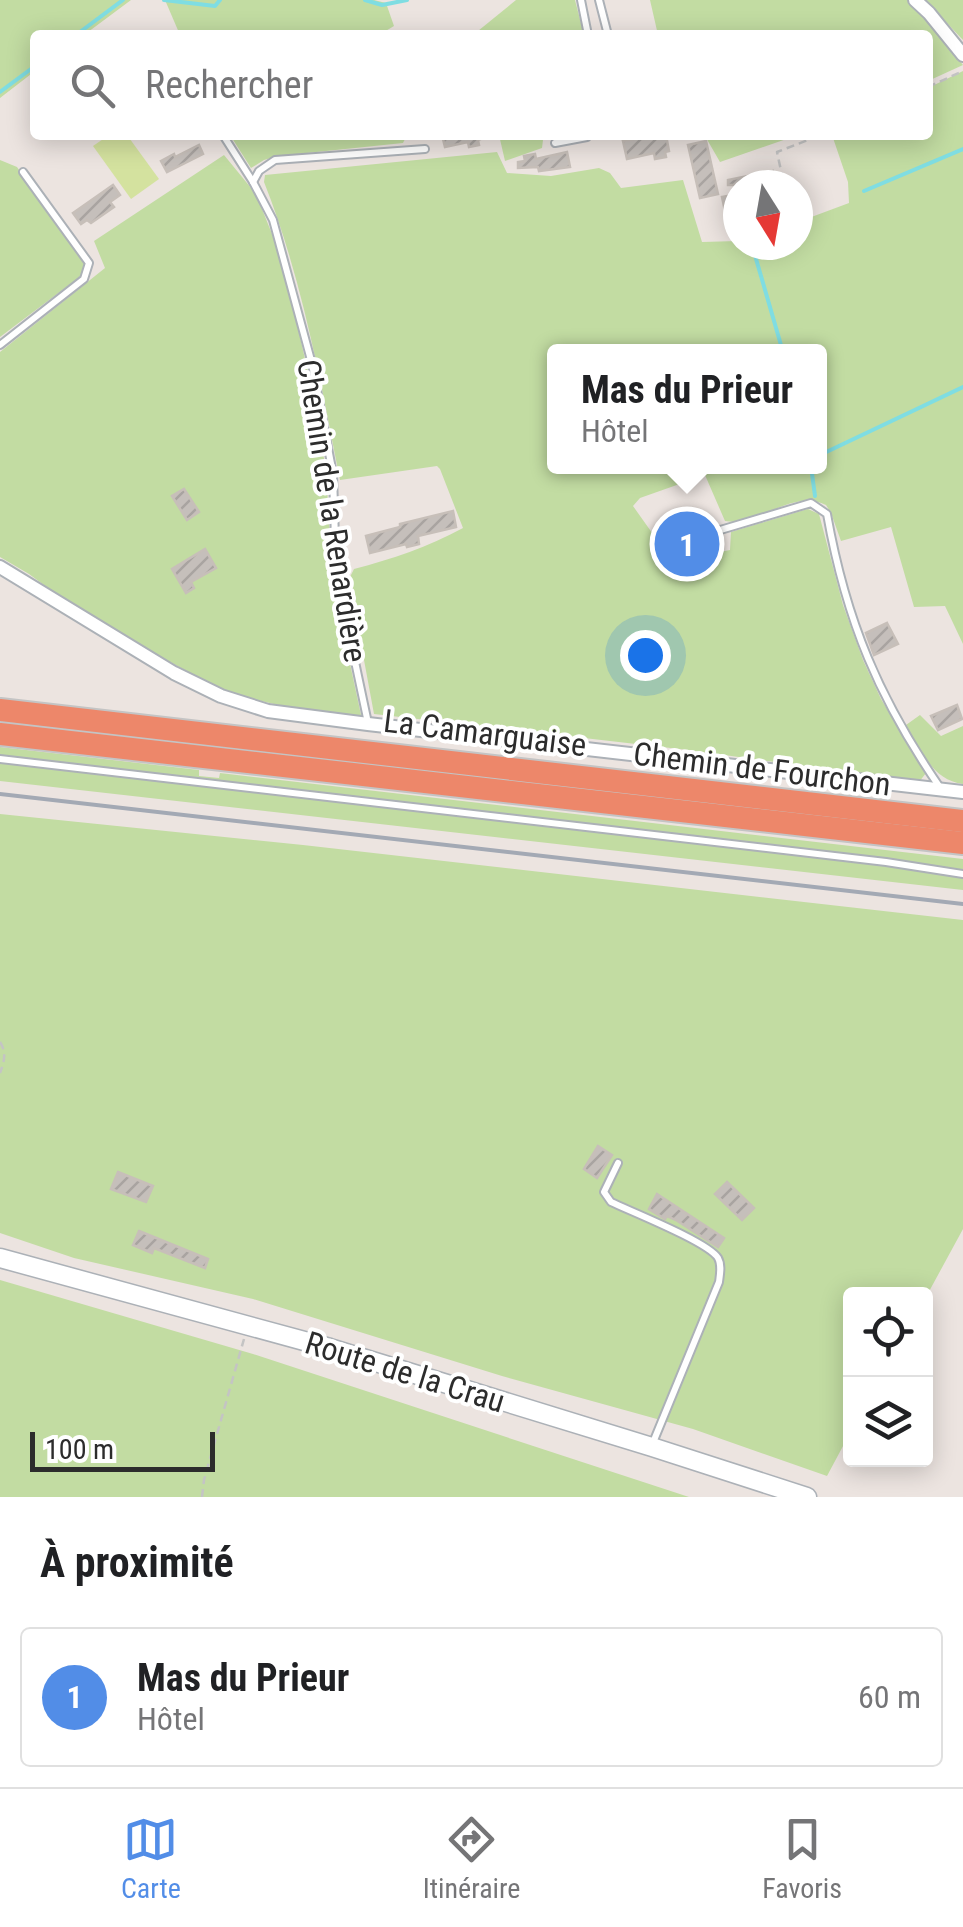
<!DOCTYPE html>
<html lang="fr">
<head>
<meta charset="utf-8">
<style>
  :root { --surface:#fff; --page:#f6f6f6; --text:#202124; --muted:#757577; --line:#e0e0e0; --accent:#528de7 }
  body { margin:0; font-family:"Roboto Condensed",sans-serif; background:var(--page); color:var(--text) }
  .controls { position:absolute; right:30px; bottom:30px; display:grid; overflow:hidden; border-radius:10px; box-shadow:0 5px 25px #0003 }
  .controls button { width:90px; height:90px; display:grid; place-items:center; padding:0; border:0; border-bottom:2px solid var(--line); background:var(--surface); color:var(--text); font:50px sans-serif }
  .compass { position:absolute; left:723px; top:170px; width:90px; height:90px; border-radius:50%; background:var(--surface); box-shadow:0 5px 25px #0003; rotate:169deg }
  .scale { position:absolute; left:30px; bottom:25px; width:185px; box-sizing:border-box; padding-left:10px; border:5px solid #2c2c2c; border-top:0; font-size:28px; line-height:35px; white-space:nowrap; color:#2c2c2c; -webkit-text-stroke:8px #fff; paint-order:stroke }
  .you { position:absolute; left:645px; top:655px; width:35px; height:35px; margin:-25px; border:8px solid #fff; border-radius:50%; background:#1a73e8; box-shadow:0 0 0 15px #1a73e833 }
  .badge { display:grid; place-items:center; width:65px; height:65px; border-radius:50%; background:var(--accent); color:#fff; font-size:32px; font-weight:700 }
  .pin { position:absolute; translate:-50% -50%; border:5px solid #fff; box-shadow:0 2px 10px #0006 }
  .popup { position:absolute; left:547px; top:344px; width:280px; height:130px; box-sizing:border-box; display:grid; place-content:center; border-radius:10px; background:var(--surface); filter:drop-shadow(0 2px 8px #0005); font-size:32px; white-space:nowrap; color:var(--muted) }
  .popup b { font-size:38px; color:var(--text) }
  .popup::after { content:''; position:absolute; left:50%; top:100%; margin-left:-20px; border:20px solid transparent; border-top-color:var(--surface) }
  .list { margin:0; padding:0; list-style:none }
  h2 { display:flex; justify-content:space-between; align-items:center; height:130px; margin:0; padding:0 40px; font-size:42px }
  h2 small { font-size:32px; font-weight:400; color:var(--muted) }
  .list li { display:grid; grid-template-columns:65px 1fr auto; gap:30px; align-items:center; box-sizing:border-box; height:140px; margin:0 20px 20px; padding:0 20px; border:2px solid var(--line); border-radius:10px }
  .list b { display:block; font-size:38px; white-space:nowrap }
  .list p { margin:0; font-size:32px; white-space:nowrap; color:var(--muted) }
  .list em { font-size:32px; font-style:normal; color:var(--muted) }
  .icon { flex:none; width:55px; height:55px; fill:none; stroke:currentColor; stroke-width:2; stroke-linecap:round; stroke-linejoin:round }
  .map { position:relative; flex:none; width:963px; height:1497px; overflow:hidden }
  .search { position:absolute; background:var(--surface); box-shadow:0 5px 25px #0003; left:30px; right:30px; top:30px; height:110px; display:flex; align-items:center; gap:25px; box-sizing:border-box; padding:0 35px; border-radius:10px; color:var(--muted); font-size:38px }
  .sheet { height:290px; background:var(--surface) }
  nav { display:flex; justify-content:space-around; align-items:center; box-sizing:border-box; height:140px; border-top:2px solid var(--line); background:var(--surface); font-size:28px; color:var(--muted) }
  nav a { display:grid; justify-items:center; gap:5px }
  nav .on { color:var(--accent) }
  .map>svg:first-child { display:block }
</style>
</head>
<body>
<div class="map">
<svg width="963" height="1497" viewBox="0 0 963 1497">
  <defs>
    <pattern id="building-hatch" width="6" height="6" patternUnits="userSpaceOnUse" patternTransform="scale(2.5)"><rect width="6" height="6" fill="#c5bfbb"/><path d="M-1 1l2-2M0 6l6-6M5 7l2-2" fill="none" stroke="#a9a4a1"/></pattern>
  </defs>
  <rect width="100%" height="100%" fill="#ece4e0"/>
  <g fill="#c2dca2" fill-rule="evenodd">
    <polygon points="0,0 131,0 84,35 35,35 35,71 0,98"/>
    <polygon points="165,0 374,0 386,3 394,26 379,35 180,35"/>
    <polygon points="516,0 575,0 584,35 473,35"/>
    <polygon points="650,0 909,0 918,8 963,65 928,81 928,35 658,35"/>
    <polygon points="925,0 963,0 963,40"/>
    <path d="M963 71V644L945 606 914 607 891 527 841 541 831 513 826 505C791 488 760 527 725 521L705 475 640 498 633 506 672 561 730 550 731 532 801 511 808 509 819 514 843 605 863 660 881 699 926 773 919 782 688 750 374 714 349 579 354 569C392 559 428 547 463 528L440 469 437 466 340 480C320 379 302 278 264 182L265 175 497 152 507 173 551 176 599 168 610 173 621 188 683 180 702 242 738 241V245H798V222L849 203 848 182 832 135H928V88ZM554 352H820V466H554Z"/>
    <polygon points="230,135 407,135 403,143 278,156 264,160 251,168"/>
    <polygon points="499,135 570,135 543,140 542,148 505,161"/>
    <polygon points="682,135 798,135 720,162 705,136 683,140"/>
    <polygon points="224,155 256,194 274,239 291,298 314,398 326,471 333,585 361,715 359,719 295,709 227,693 86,616 29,574 0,557 0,352 105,268 94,241"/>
    <polygon points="0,160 17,167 87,268 77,279 0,337"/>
    <path d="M920 715 941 736 963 726V784C932 780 920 749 906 725Z"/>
    <polygon points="0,747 199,770 199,776 219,778 220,773 963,859 963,890 0,781"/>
    <polygon points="0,814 303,845 963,920 963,1229 926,1297 926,1294 850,1294 850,1433 827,1476 693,1429 502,1376 253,1299 74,1258 0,1233"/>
    <polygon points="0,1280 253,1354 689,1497 0,1497"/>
  </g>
  <polygon fill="#d4e29f" points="109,135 127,135 159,179 131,199 93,146"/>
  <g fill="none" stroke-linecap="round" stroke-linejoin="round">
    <g stroke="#7fdde2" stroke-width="4">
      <polyline points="164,0 215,6 220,0"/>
      <polyline points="365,0 382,5 407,0"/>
      <polyline points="76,35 123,0"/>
      <polyline points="0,92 35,66"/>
      <polyline points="864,191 963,149"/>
      <polyline points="752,245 783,352"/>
      <polyline points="820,455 963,387"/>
      <polyline points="811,466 815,496"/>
    </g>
  </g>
  <g fill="url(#building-hatch)" stroke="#c7bfb9" stroke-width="2.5">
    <polygon points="442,135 482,135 483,138 478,140 479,145 469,147 468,142 445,147"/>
    <polygon points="656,135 666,135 669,151 665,152 666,157 655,159 654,153 627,159 623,141"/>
    <polygon points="706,141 718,194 700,198 688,145"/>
    <polygon points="199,145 203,154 167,172 161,161 174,154 175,157"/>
    <polygon points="567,152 570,167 539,171 538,167 518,168 518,162 525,161 524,156 535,154 536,159"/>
    <polygon points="773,171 776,185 728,185 728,180"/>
    <polygon points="113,185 120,195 110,202 114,207 91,223 87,220 81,224 73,213"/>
    <polygon points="738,194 738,223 728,225 722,197"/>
    <polygon points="184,489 199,512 187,520 172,496"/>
    <polygon points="453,511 456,527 418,536 419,544 407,547 406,544 370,553 366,536 400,527 400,524"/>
    <polygon points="205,549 216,568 191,582 194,588 186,593 172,569"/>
    <polygon points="887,623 898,644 874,655 866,633"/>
    <polygon points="957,705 962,719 938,730 931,716"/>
    <polygon points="598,1146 612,1155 597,1178 584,1169"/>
    <polygon points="118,1172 153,1186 146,1202 111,1189"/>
    <polygon points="727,1182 754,1208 742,1220 715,1194"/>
    <polygon points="657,1194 724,1238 718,1247 676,1220 667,1216 665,1219 649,1209"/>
    <polygon points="139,1231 208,1259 205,1268 154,1248 152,1253 133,1245"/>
  </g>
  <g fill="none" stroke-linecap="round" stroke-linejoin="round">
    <defs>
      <g id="lane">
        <polyline points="581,0 588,35"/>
        <polyline points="599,0 608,35"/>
        <polyline points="223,135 253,182 273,220 312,364 333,474 336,572 368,723"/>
        <polyline points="555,143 587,137 589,135"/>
        <polyline points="253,182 259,171 275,160 425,149"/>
        <polyline points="0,345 84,279 89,263 23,172"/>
        <path d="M717 531 811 503 827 514C846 621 879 699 941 789"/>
        <polyline points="0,759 886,862 963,874"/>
        <path d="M618 1163 604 1192 611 1202C632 1212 708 1242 718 1258 722 1265 720 1274 719 1282L652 1445"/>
      </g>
      <g id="street">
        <polyline points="915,0 929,13 963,55"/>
        <polyline points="0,567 174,673 221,696 268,711 368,724 963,792"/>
      </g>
      <polyline id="secondary" points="0,1258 330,1348 652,1447 807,1497"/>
      <g id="highway">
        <polyline points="0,710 963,821"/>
        <polyline points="0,734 963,843"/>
      </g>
    </defs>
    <use href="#lane" stroke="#acb1b7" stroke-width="10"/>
    <use href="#street" stroke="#acb1b7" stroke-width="16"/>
    <use href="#secondary" stroke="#acb1b7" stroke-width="21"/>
    <use href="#highway" stroke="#c4c4c4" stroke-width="26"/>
    <g stroke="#c4c4c4" stroke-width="2.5" stroke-dasharray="8 5" stroke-linecap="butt">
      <polyline points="928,87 963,71"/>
      <polyline points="783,180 777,152 821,135"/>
      <path d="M0 1042C7 1053 4 1062 0 1073"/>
      <polyline points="202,1497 204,1480 244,1339"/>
    </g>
    <use href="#lane" stroke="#fff" stroke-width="6"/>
    <use href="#street" stroke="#fff" stroke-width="12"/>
    <use href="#secondary" stroke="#fff" stroke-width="18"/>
    <use href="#highway" stroke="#ed876a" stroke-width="22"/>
    <polyline stroke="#a3a9b4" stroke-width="4" points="0,794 963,904"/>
  </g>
  <g text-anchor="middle" stroke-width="8" stroke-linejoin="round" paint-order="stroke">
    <g font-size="32" fill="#2c2c2c" stroke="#fff">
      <text transform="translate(332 511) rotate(81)" y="11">Chemin de la Renardière</text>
      <text transform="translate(485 733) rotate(7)" y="11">La Camarguaise</text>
      <text transform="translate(762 769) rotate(7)" y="11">Chemin de Fourchon</text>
      <text transform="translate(405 1372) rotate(17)" y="11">Route de la Crau</text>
    </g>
  </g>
</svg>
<div class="controls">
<button><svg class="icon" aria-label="locate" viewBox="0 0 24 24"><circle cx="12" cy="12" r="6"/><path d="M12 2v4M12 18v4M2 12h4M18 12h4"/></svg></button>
<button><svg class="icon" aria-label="layers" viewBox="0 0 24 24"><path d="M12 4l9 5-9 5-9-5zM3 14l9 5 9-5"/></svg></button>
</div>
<svg class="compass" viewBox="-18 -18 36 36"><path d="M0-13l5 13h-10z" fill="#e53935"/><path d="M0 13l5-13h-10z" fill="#757577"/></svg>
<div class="scale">100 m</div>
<div class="you"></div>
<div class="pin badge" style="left:687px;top:544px">1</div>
<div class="popup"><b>Mas du Prieur</b>Hôtel</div>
<div class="search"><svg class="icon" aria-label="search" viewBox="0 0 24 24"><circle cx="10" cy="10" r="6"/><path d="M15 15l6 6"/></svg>Rechercher</div>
</div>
<section class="sheet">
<h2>À proximité<small></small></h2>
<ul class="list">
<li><span class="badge">1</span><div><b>Mas du Prieur</b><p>Hôtel</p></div><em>60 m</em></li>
</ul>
</section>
<nav>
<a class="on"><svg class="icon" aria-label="map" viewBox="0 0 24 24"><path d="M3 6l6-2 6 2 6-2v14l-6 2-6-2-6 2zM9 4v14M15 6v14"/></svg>Carte</a>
<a><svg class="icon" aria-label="directions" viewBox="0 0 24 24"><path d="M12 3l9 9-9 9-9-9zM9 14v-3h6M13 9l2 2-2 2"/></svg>Itinéraire</a>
<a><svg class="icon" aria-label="saved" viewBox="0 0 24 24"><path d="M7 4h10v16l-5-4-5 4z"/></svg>Favoris</a>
</nav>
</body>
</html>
